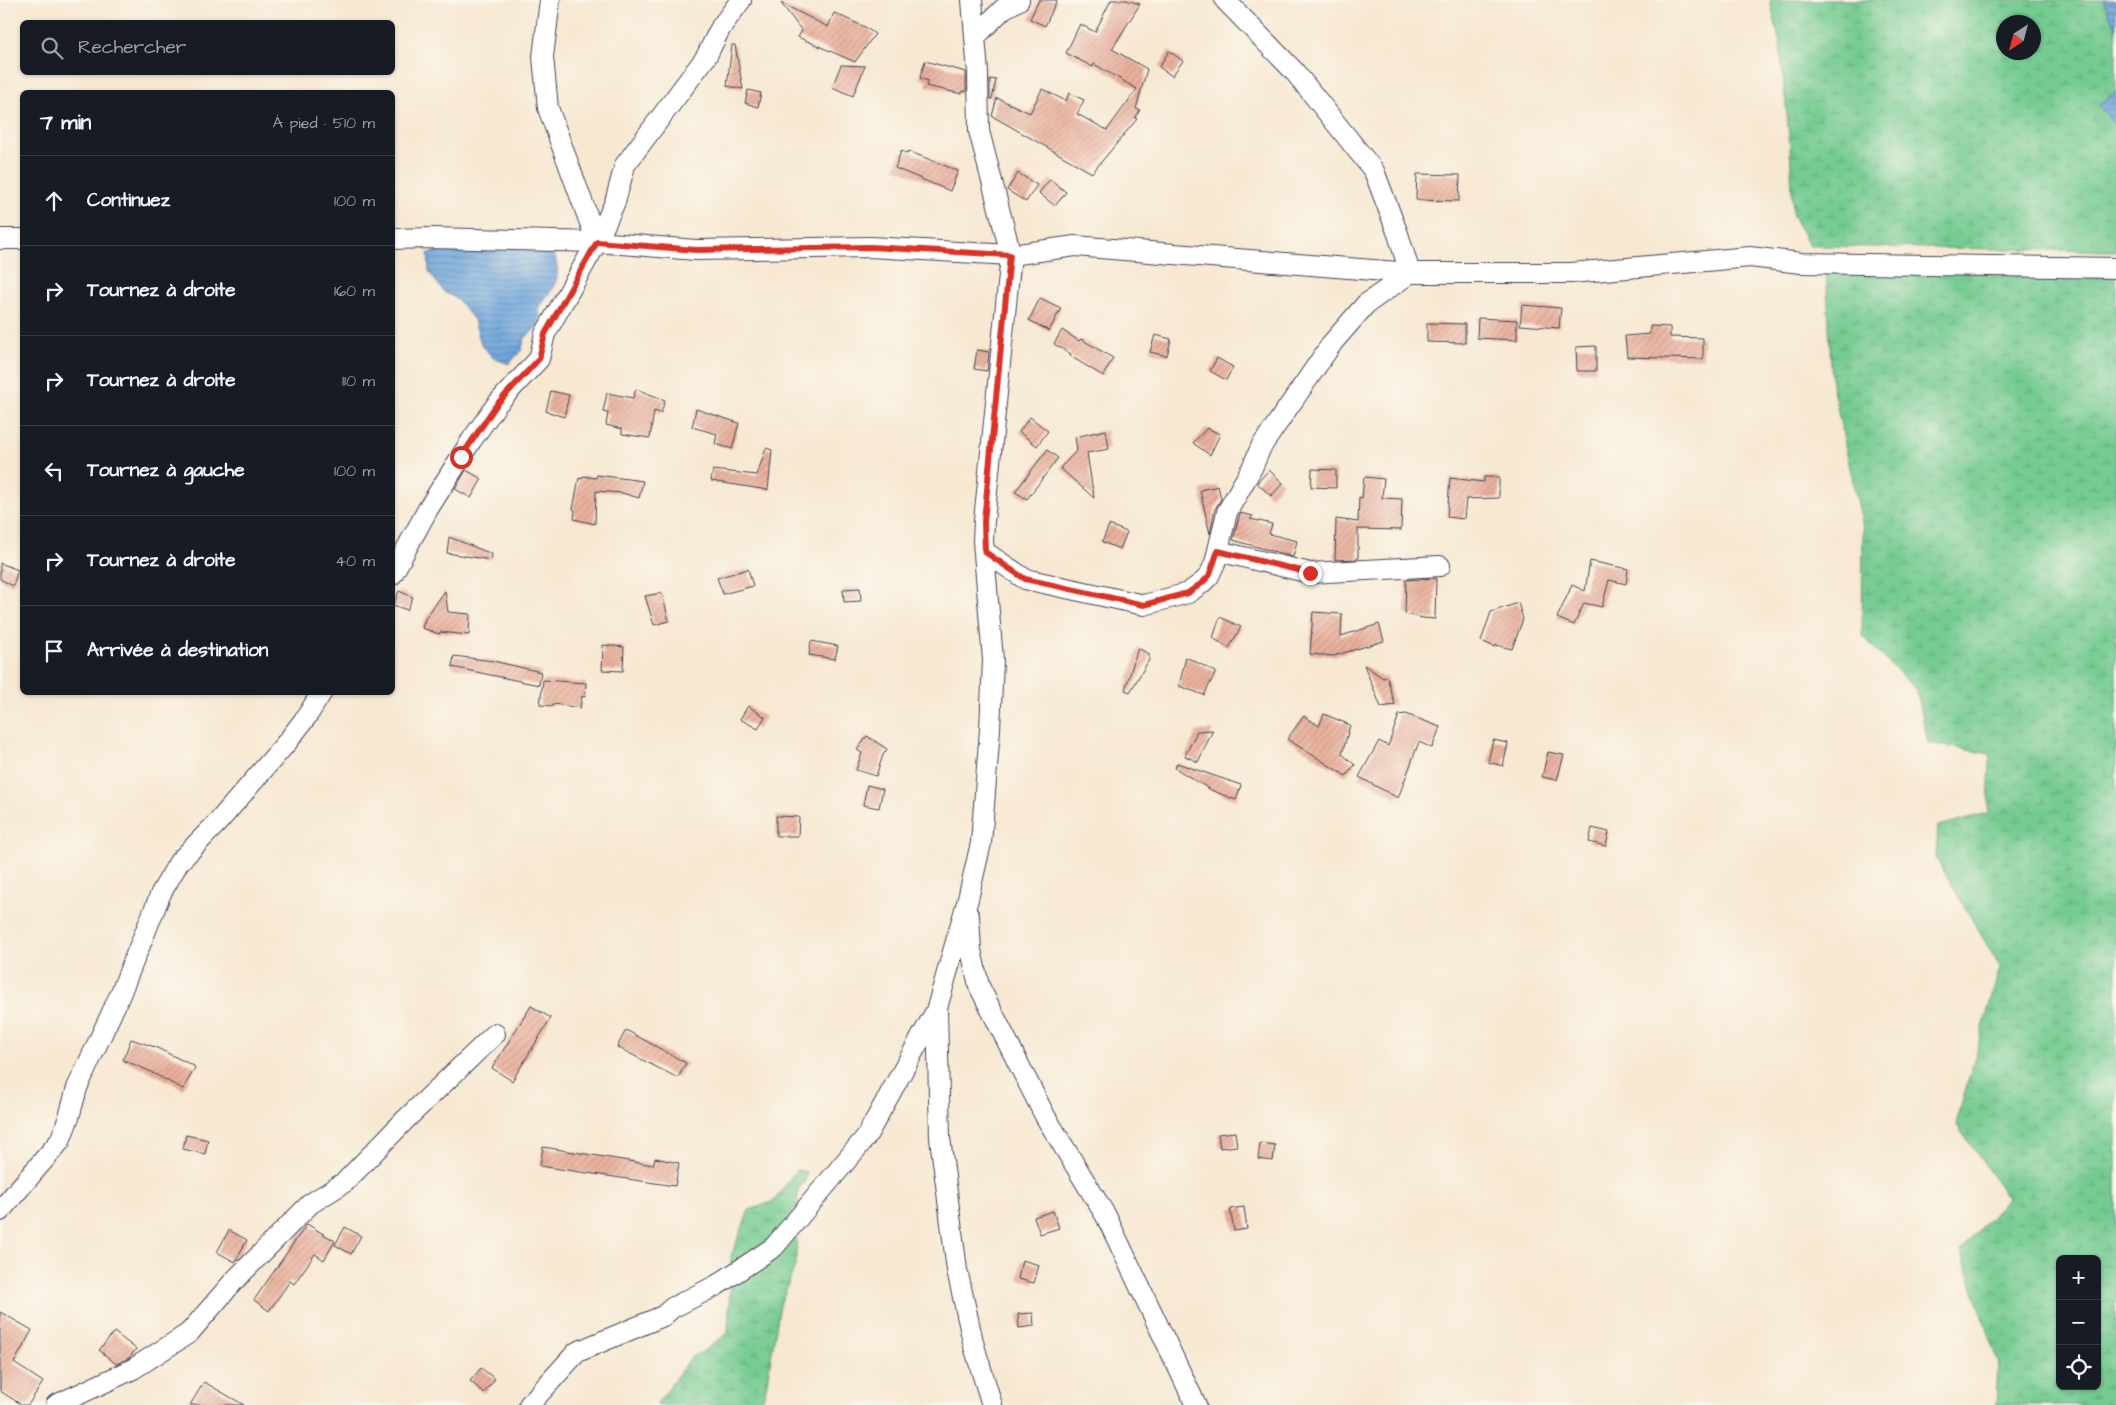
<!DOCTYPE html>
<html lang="fr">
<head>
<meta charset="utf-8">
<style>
  :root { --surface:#171b24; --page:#20242c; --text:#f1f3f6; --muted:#9ea1a6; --line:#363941 }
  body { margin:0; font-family:"Architects Daughter",sans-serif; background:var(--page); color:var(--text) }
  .controls { position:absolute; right:15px; bottom:15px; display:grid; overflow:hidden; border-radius:8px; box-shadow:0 1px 4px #0004 }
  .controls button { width:45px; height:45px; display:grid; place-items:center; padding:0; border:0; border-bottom:1px solid var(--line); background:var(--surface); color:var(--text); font:25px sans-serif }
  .compass { position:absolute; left:1996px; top:15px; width:45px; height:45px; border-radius:50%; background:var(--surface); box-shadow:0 1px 4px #0004; rotate:216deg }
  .stop { position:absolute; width:15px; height:15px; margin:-11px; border:4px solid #d93025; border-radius:50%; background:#fff }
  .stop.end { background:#d93025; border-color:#fff; box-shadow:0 1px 5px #0008 }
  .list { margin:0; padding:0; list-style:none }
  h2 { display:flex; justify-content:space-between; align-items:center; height:65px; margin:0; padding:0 20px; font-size:21px }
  h2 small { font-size:16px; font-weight:400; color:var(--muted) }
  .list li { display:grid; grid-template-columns:32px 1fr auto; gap:15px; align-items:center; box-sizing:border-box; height:90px; padding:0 20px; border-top:1px solid var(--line) }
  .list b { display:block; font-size:19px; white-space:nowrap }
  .list em { font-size:16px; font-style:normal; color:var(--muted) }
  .icon { flex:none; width:28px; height:28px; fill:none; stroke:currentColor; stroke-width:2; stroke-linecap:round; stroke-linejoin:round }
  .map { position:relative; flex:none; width:2116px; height:1405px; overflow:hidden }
  .search { position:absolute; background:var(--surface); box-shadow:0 1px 4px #0004; left:20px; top:20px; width:375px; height:55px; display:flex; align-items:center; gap:12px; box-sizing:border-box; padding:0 18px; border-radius:8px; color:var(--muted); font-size:19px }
  .panel { position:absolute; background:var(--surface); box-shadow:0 1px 4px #0004; left:20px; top:90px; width:375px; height:605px; border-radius:8px }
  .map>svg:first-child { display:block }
</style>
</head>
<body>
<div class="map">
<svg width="2116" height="1405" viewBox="0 0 2116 1405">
  <defs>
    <pattern id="wetland-marsh" width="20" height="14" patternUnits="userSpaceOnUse" patternTransform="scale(1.25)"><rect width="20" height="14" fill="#74cb91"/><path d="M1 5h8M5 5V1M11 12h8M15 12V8" fill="none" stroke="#64ae7e"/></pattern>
    <pattern id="water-rules" width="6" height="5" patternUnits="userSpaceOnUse" patternTransform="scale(1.25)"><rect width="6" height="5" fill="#6ea5dc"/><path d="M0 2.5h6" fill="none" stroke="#5a86b4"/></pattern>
    <pattern id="building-hatch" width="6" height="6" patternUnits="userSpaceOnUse" patternTransform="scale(1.25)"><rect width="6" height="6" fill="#eab19d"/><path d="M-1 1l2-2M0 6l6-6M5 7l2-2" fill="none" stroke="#c89888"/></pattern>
  </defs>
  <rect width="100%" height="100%" fill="#fbf7ec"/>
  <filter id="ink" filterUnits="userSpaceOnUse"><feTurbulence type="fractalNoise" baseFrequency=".02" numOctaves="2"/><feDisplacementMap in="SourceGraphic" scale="10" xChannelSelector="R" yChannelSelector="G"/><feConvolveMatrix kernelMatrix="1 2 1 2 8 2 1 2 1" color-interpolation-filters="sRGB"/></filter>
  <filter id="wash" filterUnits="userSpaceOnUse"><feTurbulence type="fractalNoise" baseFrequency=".0096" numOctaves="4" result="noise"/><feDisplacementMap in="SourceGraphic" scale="20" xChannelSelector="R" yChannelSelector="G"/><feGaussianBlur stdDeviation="1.12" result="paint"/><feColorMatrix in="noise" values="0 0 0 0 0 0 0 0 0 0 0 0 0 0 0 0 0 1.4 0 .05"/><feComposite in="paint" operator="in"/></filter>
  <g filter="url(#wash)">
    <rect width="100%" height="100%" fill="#f7e8d2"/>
    <g fill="url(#wetland-marsh)" stroke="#4b7666" fill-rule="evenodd">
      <path d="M1770 0H2103L2116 30V92L2099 105 2116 127V251L1810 246 1793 216 1790 147 1780 44ZM2004 22H2034V52H2004Z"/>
      <path d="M1826 270 2116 274V1405H1996L1998 1364 1961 1250 2008 1198 1956 1124 2000 967 1936 858 1938 826 1988 813 1990 754 1928 743 1917 691 1862 636 1863 528 1832 384ZM2060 1259H2097V1386H2060Z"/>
      <polygon points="796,1170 807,1172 805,1181 798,1190 796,1264 780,1305 765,1393 760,1405 656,1405 691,1357 702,1352 728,1333 731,1256 749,1210 774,1201"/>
    </g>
    <g fill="url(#water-rules)" stroke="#48648c">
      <polygon points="2103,0 2116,0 2116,30"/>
      <polygon points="2116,92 2116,127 2099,105"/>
      <path d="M452 248H553C561 280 559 281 539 306L540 320 536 328 525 338 521 351 509 364 493 358 481 344 474 320 457 299 444 292 429 272 428 254C435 250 444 251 452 248Z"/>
    </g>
    <g id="blocks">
      <g fill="url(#building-hatch)">
        <polygon points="1039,0 1057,0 1045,26 1030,19"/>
        <polygon points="1111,0 1126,0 1140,4 1112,49 1147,69 1136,109 1140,110 1135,118 1137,119 1092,173 992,116 997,98 1030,113 1042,89 1066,101 1069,93 1084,100 1077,114 1107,130 1137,89 1094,64 1093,67 1066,53 1080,24 1095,32"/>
        <polygon points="781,3 828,27 834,13 865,27 875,34 855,62 798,37 802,31"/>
        <polygon points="732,45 735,45 743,89 727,86"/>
        <polygon points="1169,51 1183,61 1172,76 1159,67"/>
        <polygon points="925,61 966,72 966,92 962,91 962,94 926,86 928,81 920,78"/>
        <polygon points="841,65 865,66 853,96 832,87"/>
        <polygon points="990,79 996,80 992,99 990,99"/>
        <polygon points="748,90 761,93 758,107 745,103"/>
        <polygon points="901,151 907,153 908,151 958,171 950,191 895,168"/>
        <polygon points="1018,173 1037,185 1026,202 1007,190"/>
        <polygon points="1417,174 1460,175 1459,201 1416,200"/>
        <polygon points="1050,179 1066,192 1055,206 1039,193"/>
        <polygon points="1040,298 1061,308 1049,331 1029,320"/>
        <polygon points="1522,305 1561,308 1559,328 1520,325"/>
        <polygon points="1478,318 1517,320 1517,340 1477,338"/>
        <polygon points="1427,323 1465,324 1465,343 1427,342"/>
        <polygon points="1650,326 1670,327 1670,337 1703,338 1703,359 1627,357 1625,336 1650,334"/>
        <polygon points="1062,330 1079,341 1081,339 1113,358 1103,376 1070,356 1071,354 1054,344"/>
        <polygon points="1155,335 1171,339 1167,356 1150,352"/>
        <polygon points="1596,346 1596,371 1577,371 1576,347"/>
        <polygon points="977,350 989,352 987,371 974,369"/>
        <polygon points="1217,358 1233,367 1226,380 1210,371"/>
        <polygon points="636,389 665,400 661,413 654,411 650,438 622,434 622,429 606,425 608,413 603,412 607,393 633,398"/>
        <polygon points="551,391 569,395 564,417 546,411"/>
        <polygon points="696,409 739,423 732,449 715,444 717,434 692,427"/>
        <polygon points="1030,417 1048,431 1037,446 1019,432"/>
        <polygon points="1207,428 1220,434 1210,455 1193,443"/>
        <polygon points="1106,430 1109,449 1087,453 1094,498 1060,468 1077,450 1075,437"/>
        <polygon points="766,448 772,450 768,490 711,481 713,470 757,475"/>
        <polygon points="1047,450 1058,458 1027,499 1015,492"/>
        <polygon points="1312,469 1336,470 1336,488 1311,487"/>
        <polygon points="466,470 482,479 471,498 455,489"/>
        <polygon points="1269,470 1283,483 1271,496 1257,483"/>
        <polygon points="597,475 643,481 639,498 622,493 596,491 595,524 574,519 575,510 573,509 579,478 582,479 583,476 596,478"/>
        <polygon points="1364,477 1384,479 1382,498 1402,499 1401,530 1358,529 1358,559 1335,560 1336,519 1358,522 1359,497 1362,498"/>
        <polygon points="1484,477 1499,477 1499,498 1466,499 1464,519 1447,517 1450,478 1484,482"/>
        <polygon points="1218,486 1221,499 1215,509 1210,534 1200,490"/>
        <polygon points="1240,513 1253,516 1250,519 1272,524 1269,534 1297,541 1293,557 1233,540"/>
        <polygon points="1109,525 1127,532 1120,549 1102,542"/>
        <polygon points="449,537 492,554 491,560 447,553"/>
        <polygon points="1590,561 1628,569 1626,584 1609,580 1602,607 1584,603 1574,625 1557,618 1572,585 1585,591"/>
        <polygon points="0,563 18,570 13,586 0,579"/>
        <polygon points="748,569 753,586 723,594 717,578"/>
        <polygon points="1436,578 1435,619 1423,618 1405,614 1406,580"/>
        <polygon points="860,588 861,601 844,602 843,589"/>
        <polygon points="399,591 413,597 407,610 393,605"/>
        <polygon points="445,591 448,612 470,614 469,635 440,632 439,634 422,628 425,619"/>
        <polygon points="662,593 669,621 654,625 645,596"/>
        <polygon points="1518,603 1523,619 1512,649 1496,645 1495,647 1481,641 1491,612"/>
        <polygon points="1313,612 1342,614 1341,636 1379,624 1384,641 1333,656 1310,654"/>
        <polygon points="1220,617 1241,627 1229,648 1213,638"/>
        <polygon points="811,641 838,646 835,659 809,655"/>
        <polygon points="603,645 624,647 623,671 602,670"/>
        <polygon points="1138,648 1149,654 1149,660 1130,692 1125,690"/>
        <polygon points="454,656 493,661 541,672 539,685 452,667"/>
        <polygon points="1186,657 1216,672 1204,695 1179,686"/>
        <polygon points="1364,665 1383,678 1387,677 1395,705 1381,707"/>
        <polygon points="543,680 586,683 585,697 582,696 580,708 554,704 553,706 540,705"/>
        <polygon points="748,706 765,717 758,729 740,719"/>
        <polygon points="1324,714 1350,725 1342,754 1355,765 1346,776 1287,739 1304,716 1319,726"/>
        <polygon points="1406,714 1440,727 1432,748 1419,742 1398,798 1359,777 1379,741 1388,746 1399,715"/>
        <polygon points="1213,730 1198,762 1185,756 1197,731"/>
        <polygon points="867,736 887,749 883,755 876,776 856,770 862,753 857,750"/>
        <polygon points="1493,740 1508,743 1503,766 1488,762"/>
        <polygon points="1548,752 1564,755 1557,780 1542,777"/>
        <polygon points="1177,763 1241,785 1236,800 1211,790 1175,768"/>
        <polygon points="867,785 883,789 879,808 863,805"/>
        <polygon points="776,816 799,817 798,836 776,836"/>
        <polygon points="1592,828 1609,832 1606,846 1589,842"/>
        <polygon points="531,1006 551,1018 512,1081 492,1068"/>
        <polygon points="626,1030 686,1063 678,1078 617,1047"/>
        <polygon points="131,1039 155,1047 194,1066 195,1068 183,1089 147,1070 123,1060"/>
        <polygon points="1235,1132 1237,1146 1220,1148 1218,1134"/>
        <polygon points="186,1135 208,1140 205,1154 183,1149"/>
        <polygon points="1260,1143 1275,1145 1273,1161 1258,1159"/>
        <polygon points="543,1147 653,1165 655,1158 679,1163 675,1186 540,1166"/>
        <polygon points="1244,1207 1247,1229 1234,1231 1230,1209"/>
        <polygon points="1053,1211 1059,1228 1040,1234 1034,1217"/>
        <polygon points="307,1224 335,1241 324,1260 315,1254 294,1284 290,1281 269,1311 254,1300"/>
        <polygon points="345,1227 361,1236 351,1254 335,1245"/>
        <polygon points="229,1230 247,1240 235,1262 217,1252"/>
        <polygon points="1022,1260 1039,1265 1034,1283 1018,1279"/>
        <polygon points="0,1312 32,1330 14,1363 43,1382 28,1405 22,1405 0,1391"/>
        <polygon points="1033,1313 1034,1326 1019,1328 1018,1314"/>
        <polygon points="114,1332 136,1349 129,1358 116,1364 99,1350"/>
        <polygon points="481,1368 495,1379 484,1393 470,1381"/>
        <polygon points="204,1382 244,1405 190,1405"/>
      </g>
    </g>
  </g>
  <g filter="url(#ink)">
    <use href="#blocks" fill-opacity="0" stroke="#424052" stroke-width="1"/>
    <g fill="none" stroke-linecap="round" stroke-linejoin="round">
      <defs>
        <g id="street">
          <polyline points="550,0 543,57 548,108 597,242"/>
          <polyline points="972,0 978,73 979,131 1011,255 984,521 983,541 993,660 990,729 981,843 968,899 937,1008 940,1138 957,1270 974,1346 992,1405"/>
          <polyline points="975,37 1003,9 1019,0"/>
          <polyline points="0,239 22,239"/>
          <polyline points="392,239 431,238 597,242 696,250 870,247 1011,255 1075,246 1410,273 1571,273 1750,257 1801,263 2116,268"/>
          <polyline points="1218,551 1310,573 1440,566"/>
          <polyline points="985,552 1025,579 1144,605 1188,593 1202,583 1209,576 1215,563 1227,512 1252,468 1261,447 1333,342 1366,304 1410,273 1398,234 1374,171 1294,71 1225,0"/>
          <polyline points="392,575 428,509 471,441 497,404 539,359 545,334 597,242 615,202 625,165 706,57 721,27 741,0"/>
          <polyline points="969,916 971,950 979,986 1045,1116 1106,1216 1196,1405"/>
          <polyline points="0,1211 60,1141 69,1117 77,1088 119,997 161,893 179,862 218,822 288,741 307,716 322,692"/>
          <polyline points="56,1405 133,1369 189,1333 233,1282 310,1204 345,1182 406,1119 495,1034"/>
          <polyline points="529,1405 577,1352 663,1316 672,1308 717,1285 774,1247 866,1137 937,1009"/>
        </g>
      </defs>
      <use href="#street" stroke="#424052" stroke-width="22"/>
      <use href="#street" stroke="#fff" stroke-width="20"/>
    </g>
  </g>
  <g fill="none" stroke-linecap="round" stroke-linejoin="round" filter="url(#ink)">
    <polyline stroke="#d93025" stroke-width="6" points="461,457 497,404 539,359 545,334 597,242 696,250 870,247 1010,255 984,521 985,552 1025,579 1144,605 1188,593 1202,583 1209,576 1218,551 1310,573"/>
  </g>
</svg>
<div class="controls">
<button>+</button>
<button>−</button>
<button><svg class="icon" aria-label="locate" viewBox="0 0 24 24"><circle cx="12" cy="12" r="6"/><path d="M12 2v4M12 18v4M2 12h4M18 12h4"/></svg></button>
</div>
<svg class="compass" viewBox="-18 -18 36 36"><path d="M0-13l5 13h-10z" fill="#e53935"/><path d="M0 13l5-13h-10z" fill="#9ea1a6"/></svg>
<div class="stop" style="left:461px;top:457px"></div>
<div class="stop end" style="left:1310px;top:573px"></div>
<div class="search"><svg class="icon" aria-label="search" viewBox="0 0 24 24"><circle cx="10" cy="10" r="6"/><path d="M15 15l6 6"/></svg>Rechercher</div>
<section class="panel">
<h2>7 min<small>À pied · 510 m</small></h2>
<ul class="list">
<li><svg class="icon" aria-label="ahead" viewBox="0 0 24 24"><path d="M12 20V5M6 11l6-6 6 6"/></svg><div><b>Continuez</b></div><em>100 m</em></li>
<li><svg class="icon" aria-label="right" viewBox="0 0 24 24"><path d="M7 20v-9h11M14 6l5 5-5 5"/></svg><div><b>Tournez à droite</b></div><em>160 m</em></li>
<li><svg class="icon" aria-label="right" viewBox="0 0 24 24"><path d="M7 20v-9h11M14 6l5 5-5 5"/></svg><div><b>Tournez à droite</b></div><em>110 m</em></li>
<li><svg class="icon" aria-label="left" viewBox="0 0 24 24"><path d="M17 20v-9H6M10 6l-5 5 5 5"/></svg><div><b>Tournez à gauche</b></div><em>100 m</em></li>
<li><svg class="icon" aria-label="right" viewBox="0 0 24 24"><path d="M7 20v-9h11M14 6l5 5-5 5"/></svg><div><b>Tournez à droite</b></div><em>40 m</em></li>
<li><svg class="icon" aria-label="arrive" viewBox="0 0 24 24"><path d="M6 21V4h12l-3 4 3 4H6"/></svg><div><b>Arrivée à destination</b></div></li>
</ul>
</section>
</div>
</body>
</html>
